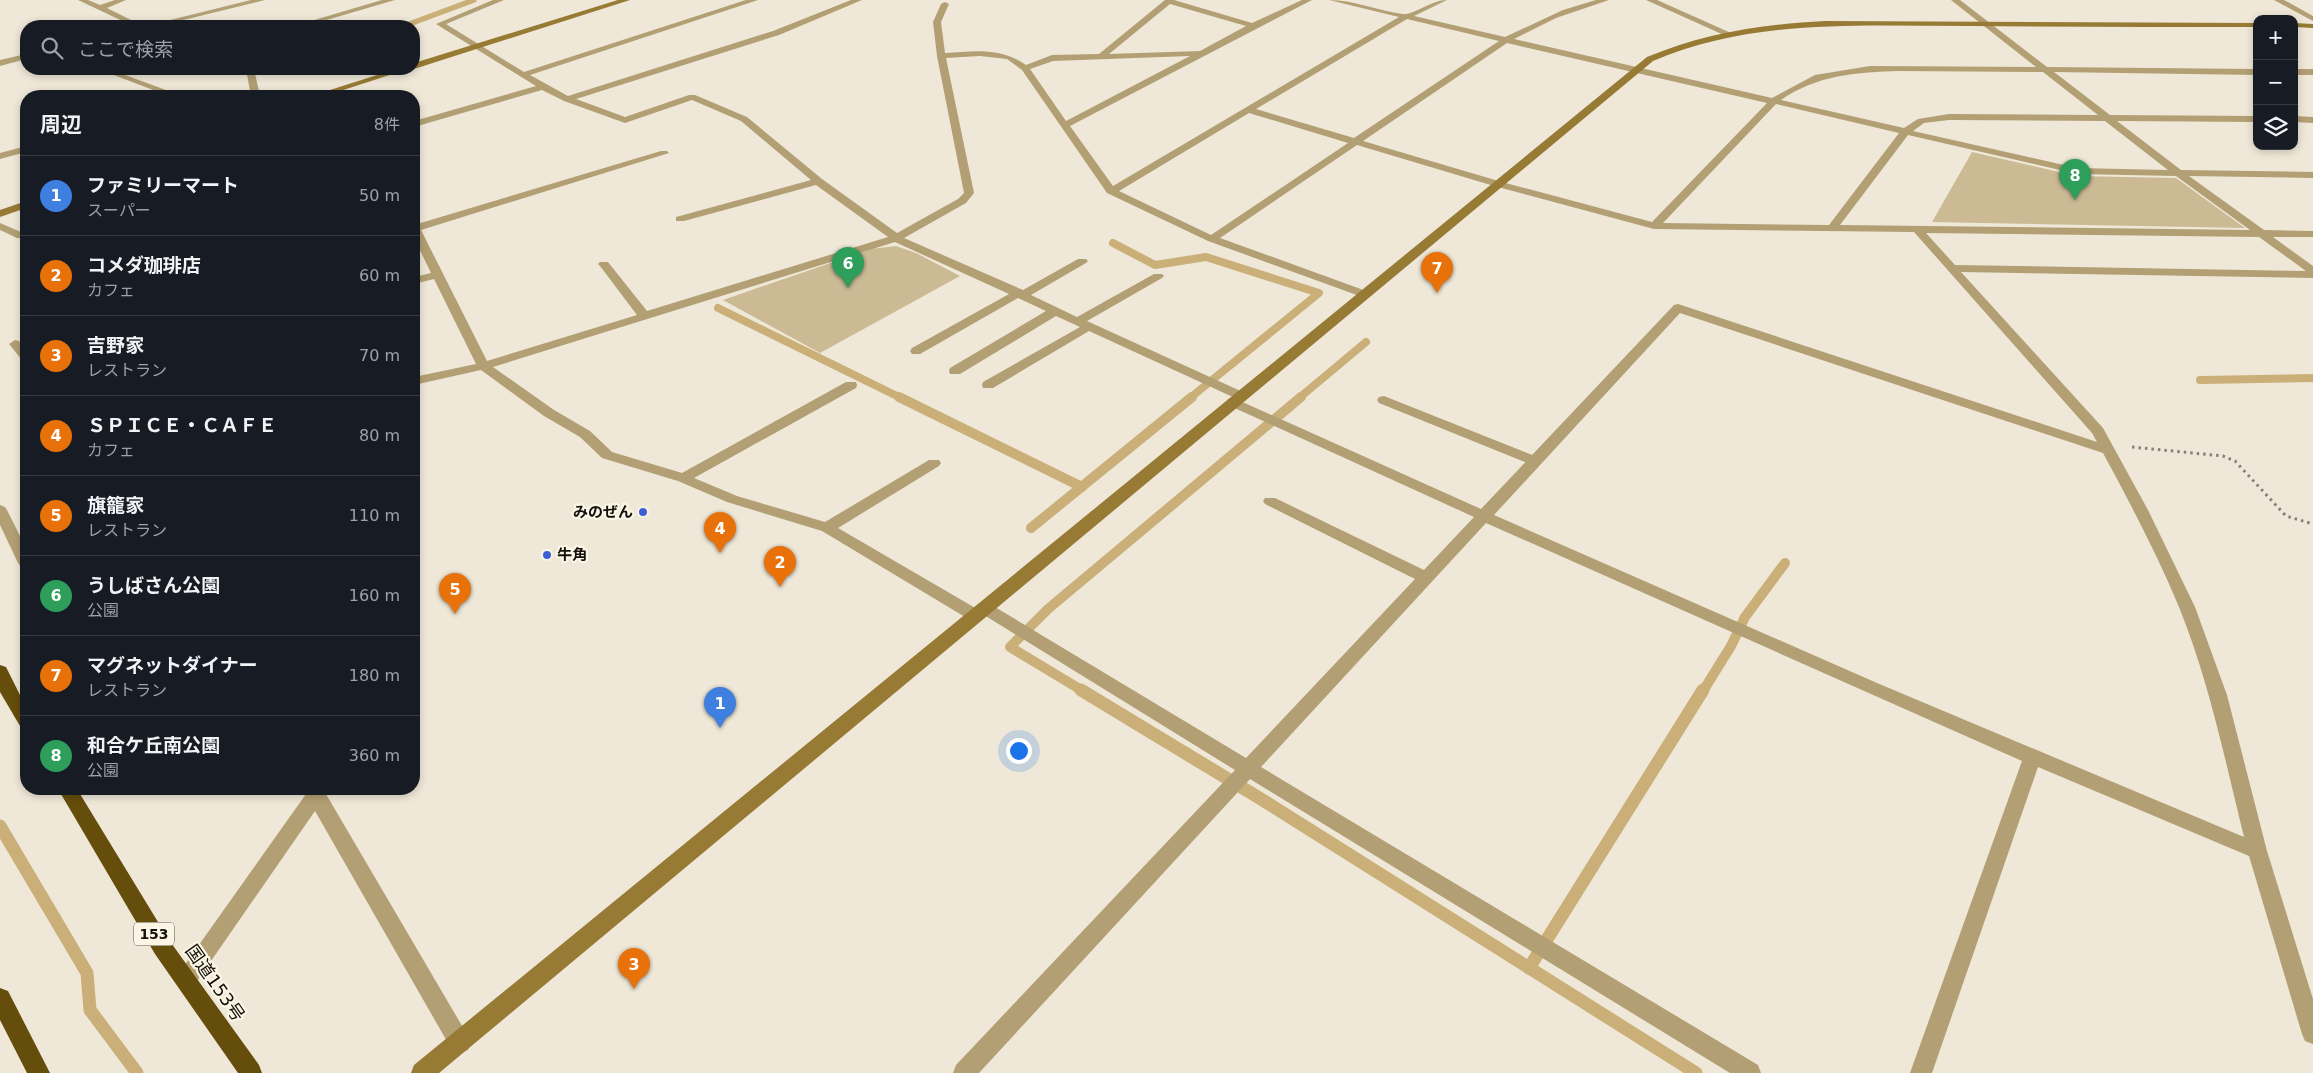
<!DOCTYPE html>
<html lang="ja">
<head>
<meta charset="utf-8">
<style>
  :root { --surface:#171b24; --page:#20242c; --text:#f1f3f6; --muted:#9ea1a6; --line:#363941; --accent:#1a73e8 }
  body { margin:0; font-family:"DejaVu Sans","Noto Sans JP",sans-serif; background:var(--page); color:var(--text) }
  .controls { position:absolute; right:15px; top:15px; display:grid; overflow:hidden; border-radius:10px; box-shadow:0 2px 8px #0003 }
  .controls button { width:45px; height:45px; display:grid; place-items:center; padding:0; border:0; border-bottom:1px solid var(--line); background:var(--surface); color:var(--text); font:25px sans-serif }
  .you { position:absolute; left:1018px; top:750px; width:18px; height:18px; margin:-12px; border:4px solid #fff; border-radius:50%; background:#1a73e8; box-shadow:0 0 0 8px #1a73e833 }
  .badge { display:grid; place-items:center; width:32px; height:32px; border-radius:50%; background:var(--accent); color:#fff; font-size:16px; font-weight:700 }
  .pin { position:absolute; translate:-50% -41px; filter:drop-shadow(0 1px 2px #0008) }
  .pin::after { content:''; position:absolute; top:26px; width:18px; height:15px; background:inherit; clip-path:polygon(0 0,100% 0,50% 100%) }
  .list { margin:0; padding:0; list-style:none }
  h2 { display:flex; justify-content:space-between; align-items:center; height:65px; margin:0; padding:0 20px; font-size:21px }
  h2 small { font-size:16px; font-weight:400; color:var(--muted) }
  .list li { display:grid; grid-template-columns:32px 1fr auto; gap:15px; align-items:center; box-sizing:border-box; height:80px; padding:0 20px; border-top:1px solid var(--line) }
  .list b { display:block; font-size:19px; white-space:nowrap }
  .list p { margin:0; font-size:16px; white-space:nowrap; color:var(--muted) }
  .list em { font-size:16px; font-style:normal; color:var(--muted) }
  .icon { flex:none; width:28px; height:28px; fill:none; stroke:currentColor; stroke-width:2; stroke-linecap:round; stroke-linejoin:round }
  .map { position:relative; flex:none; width:2313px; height:1073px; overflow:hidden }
  .search { position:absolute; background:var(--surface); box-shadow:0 2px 8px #0003; left:20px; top:20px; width:400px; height:55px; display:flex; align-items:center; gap:12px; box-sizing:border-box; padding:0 18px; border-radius:20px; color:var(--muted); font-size:19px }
  .panel { position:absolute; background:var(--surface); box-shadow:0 2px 8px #0003; left:20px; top:90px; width:400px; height:705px; border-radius:20px }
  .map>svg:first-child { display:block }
</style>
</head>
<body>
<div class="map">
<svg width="2313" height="1073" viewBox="0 0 2313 1073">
  <rect width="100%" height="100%" fill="#efe8d8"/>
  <g fill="#ccba94">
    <polygon points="1972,152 2076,176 2176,178 2245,228 1932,222"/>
    <polygon points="896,246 916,253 960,276 820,353 723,300 871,249"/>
  </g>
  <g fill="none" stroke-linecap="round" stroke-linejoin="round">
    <polyline stroke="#cab078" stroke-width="5.5" points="404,26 474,0"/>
    <g stroke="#cab078" stroke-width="8">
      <polyline points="1113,243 1155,265 1206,257 1319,293 1190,398"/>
      <polyline points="718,308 901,398"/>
      <polyline points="2200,380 2313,378"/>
      <polyline points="1299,398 1366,342"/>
    </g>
    <g stroke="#cab078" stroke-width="10">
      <polyline points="899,397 1082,487"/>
      <polyline points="1031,528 1192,397"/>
      <polyline points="1083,691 1010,647 1048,609 1301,397"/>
      <polyline points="1703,691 1731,646 1745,617 1785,563"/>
    </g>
    <g stroke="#cab078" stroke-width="13">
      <polyline points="1081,690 1261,799 1696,1073"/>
      <polyline points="0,826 87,973 90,1010 137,1073"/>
      <polyline points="1529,968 1703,690"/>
    </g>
    <polyline stroke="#858076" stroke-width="3" stroke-dasharray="2.5 4" stroke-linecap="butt" points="2132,447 2223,456 2235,461 2286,516 2313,524"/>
    <polygon fill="#b29f74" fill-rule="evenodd" points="1384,396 1540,458 1542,461 1540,464 1530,464 1379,403 1377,400 1379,397"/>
    <g fill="#b29f74" fill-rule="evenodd">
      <polygon points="78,0 88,0 100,5 115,0 126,0 107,8 143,26 133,26"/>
      <polygon points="251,0 265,0 159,26 146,26"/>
      <polygon points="382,0 395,0 306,26 294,26"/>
      <path d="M493 0H504L446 24 524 72 746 0H758L530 75 568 96 773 31 851 0H862L779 35 576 99 625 117 689 95H695L747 117 822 179 897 233 958 199 964 193 937 56 933 22 941 4 945 2 949 4 941 22 945 53C975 51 1000 47 1026 65L1052 55 1099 54 1165 0H1174L1252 23 1302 0H1312L1070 126 1113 186 1399 17 1329 0C1355 0 1378 11 1403 14 1415 15 1431 0 1447 0L1414 16 1505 37 1563 10 1596 0H1609L1556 18 1514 39 1772 98 1815 75 1870 66 2036 67 1951 0H1960L2047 67 2257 69V75L2054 72 2110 115 2257 116V122L2117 121 2181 170 2313 172V178L2189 176 2264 230 2313 231V237H2273L2313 266V278L1961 272 2103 428 2148 510 2195 607 2227 695 2267 851 2313 999V1044L2305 1041 2302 1034 2249 856 2038 767 1932 1073H1910L2022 761 1486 523 1261 767 1758 1065 1761 1073H1730L1250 779 979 1073H953L956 1065 1235 770 984 615 982 620 976 622 970 620 822 531 727 502 678 481 602 458 580 437 544 416 481 370 414 385V377L476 364 434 279 414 284V277L431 273 414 238V225L661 151H667L669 153 421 230 487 361 637 315 600 266 598 264 600 262H608L647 311 888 237 816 185 684 221H676V217L811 180 741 121 692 100 625 123 564 101 542 90 414 127V121L536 86 436 24ZM1170 4 1246 26 1200 51 1109 54ZM1407 19 1499 41 1354 138 1256 109ZM1507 43 1767 103 1652 222 1502 182 1363 141ZM980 56 1007 59 1022 70 1107 193 1208 241 1365 298 1369 296 1371 294 1369 292 1220 238 1357 145 1494 186 1654 229 1914 232 2092 433 2097 442 1678 304 1674 305 1481 509 1238 400 1245 399 1247 396 1245 393 1087 321 1162 278 1164 276 1162 274H1154L1077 317 1031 295 1086 263 1088 261 1086 259H1078L1023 290 904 238 966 203 974 193 946 58ZM1190 56 1066 121 1030 69 1053 61ZM1900 71 2043 72 2098 115 1949 114 1918 119 1904 128 1781 100C1817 75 1857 72 1900 71ZM1776 104 1899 133 1829 225 1663 223ZM1249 113 1348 143 1211 235 1119 191ZM1949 120 2105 121 2168 170 2077 168 1913 131 1924 123ZM1908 135 2077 174 2176 176 2250 230 1840 225ZM1926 233 2259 237 2306 271 1955 265ZM895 242 1009 294 912 348 910 351 912 354H920L1018 298 1046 311 950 368 949 371 950 374H960L1056 316 1080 327 983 382 982 385 983 388H993L1089 331 1235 398 1228 399 1226 402 1228 405 1474 517 1424 570 1275 498H1265L1263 501 1265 504 1415 579 1246 758 990 604 984 602 978 604 977 609 838 528 939 466 941 463 939 460H929L825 522 737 496 694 478 856 388 857 385 856 382H846L682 473 612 452 590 431 554 410 493 367ZM1680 313 2103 453C2130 503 2157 554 2179 607 2209 681 2225 760 2244 837L1877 683 1494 515Z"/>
      <polygon points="1646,0 1657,0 1731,33 1724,35"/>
      <polygon points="2274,0 2284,0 2313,16 2313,21"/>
      <polygon points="26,54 26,59 0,66 0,60"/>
      <polygon points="98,69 109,69 182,96 169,96"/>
      <polygon points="246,69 254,69 260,96 251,96"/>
      <rect x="2294" y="69" width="19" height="6"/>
      <polygon points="2294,116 2313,117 2313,123 2294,122"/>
      <polygon points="26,146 26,152 0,159 0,153"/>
      <polygon points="0,223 21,232 26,231 26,238 17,238 0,230"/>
      <polygon points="15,340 19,341 26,349 26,361 22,360 9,344"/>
      <polygon points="0,505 5,507 7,510 26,548 26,568 21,567 18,563 0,525"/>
      <polygon points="303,789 323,789 468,1036 471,1043 468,1050 460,1053 452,1050 315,811 193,987 186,990 179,987 175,980 179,973 306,794"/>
    </g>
    <g fill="#977a34" fill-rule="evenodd">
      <polygon points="618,0 630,0 414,69 414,63"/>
      <path d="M1825 21 2257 23V27C2161 27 2065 27 1969 26 1862 26 1754 18 1653 61L439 1073H411L414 1065 1647 57C1704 33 1763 24 1825 21Z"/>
      <polygon points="2294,23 2313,24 2313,28 2294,27"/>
      <polygon points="396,69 408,69 325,96 311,96"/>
      <polygon points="26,201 26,208 0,217 0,210"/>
    </g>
    <g fill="#654d0b" fill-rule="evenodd">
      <polygon points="0,665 6,667 26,707 26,728 20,726 0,692"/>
      <polygon points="58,789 77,789 169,940 259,1065 262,1073 238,1073 155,954"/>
      <polygon points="0,988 8,991 50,1073 27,1073 0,1020"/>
    </g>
  </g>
  <g fill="#3c60d2" stroke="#fcf5e5" stroke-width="2">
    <circle cx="643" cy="512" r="5"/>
    <circle cx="547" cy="555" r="5"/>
  </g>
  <g text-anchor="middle" stroke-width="4.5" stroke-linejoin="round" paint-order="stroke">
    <rect fill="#fcf5e5" stroke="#59554d" stroke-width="1" x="134" y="922.5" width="40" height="23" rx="4"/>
    <g font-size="14" font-weight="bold" fill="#13110c">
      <text x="154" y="939">153</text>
    </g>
    <g font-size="15" font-weight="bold" fill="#13110c" stroke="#fcf5e5" text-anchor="end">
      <text x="633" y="517">みのぜん</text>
      <text x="557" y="560" text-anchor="start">牛角</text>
    </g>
    <g font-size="18" fill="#13110c" stroke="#fcf5e5">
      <text transform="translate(215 983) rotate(55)" y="6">国道153号</text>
    </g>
  </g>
</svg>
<div class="controls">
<button>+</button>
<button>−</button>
<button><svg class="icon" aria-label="layers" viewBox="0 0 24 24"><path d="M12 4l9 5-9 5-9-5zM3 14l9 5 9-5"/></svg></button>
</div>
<div class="you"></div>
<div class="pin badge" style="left:720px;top:728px;background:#3f7fe0">1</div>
<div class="pin badge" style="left:780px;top:587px;background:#e8710a">2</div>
<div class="pin badge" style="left:634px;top:989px;background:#e8710a">3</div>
<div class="pin badge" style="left:720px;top:553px;background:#e8710a">4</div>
<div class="pin badge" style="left:455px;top:614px;background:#e8710a">5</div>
<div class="pin badge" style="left:848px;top:288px;background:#2e9e5b">6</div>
<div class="pin badge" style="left:1437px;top:293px;background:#e8710a">7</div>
<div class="pin badge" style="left:2075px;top:200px;background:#2e9e5b">8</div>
<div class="search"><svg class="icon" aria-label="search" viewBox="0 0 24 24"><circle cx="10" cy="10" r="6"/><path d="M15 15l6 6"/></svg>ここで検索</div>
<section class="panel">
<h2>周辺<small>8件</small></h2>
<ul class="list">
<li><span class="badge" style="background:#3f7fe0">1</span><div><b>ファミリーマート</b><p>スーパー</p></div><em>50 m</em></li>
<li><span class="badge" style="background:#e8710a">2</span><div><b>コメダ珈琲店</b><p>カフェ</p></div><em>60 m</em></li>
<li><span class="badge" style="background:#e8710a">3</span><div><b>吉野家</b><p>レストラン</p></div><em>70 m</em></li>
<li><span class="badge" style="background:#e8710a">4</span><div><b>ＳＰＩＣＥ・ＣＡＦＥ</b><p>カフェ</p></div><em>80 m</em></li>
<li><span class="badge" style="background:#e8710a">5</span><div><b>旗籠家</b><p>レストラン</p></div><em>110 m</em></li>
<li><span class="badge" style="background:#2e9e5b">6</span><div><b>うしばさん公園</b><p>公園</p></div><em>160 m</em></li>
<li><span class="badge" style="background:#e8710a">7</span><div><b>マグネットダイナー</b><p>レストラン</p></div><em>180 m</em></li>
<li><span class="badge" style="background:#2e9e5b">8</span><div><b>和合ケ丘南公園</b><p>公園</p></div><em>360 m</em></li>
</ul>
</section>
</div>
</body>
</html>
